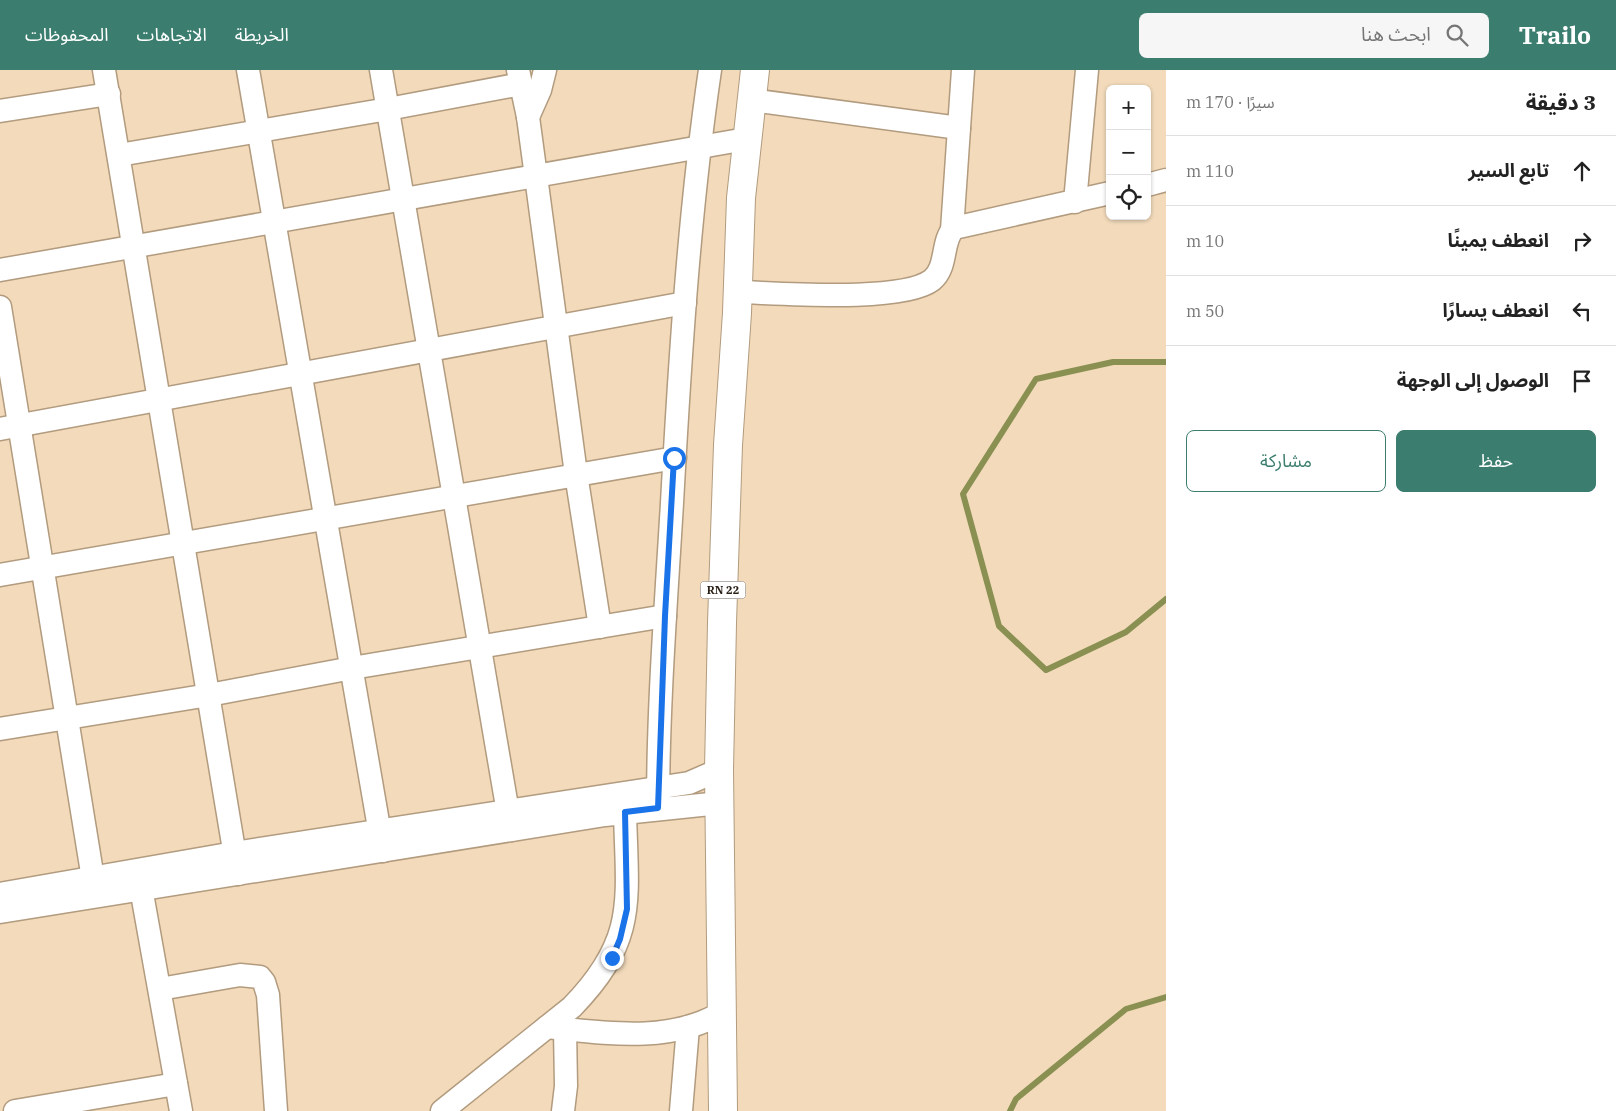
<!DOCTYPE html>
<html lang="ar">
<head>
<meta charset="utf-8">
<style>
  :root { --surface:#fff; --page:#f6f6f6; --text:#222; --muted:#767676; --line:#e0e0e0; --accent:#3b7d6e }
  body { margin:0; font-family:"IBM Plex Serif","Noto Sans Arabic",serif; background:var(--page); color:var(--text); direction:rtl }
  .controls { position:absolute; right:15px; top:15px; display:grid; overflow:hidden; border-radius:8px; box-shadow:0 1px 4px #0004 }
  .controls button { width:45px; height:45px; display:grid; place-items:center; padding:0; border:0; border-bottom:1px solid var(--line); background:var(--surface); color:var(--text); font:25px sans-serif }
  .stop { position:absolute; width:15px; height:15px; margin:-11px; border:4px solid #1a73e8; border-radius:50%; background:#fff }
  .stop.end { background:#1a73e8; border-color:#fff; box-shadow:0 1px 5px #0008 }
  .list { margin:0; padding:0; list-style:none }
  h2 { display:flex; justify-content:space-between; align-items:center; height:65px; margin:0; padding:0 20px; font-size:21px }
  h2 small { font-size:16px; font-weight:400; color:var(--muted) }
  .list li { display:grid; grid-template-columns:32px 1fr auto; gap:15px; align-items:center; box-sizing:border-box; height:70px; padding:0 20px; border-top:1px solid var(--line) }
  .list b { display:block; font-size:19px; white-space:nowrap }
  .list em { font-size:16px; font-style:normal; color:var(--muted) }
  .actions { display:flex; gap:10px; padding:15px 20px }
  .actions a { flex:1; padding:11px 0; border:1px solid var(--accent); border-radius:8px; text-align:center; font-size:18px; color:var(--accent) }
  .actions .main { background:var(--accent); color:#fff }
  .icon { flex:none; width:28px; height:28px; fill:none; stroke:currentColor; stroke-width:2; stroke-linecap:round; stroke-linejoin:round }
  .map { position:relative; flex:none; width:1166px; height:1041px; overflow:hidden; direction:ltr }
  header { display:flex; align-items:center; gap:30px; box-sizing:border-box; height:70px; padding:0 25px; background:var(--accent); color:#fff }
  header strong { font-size:24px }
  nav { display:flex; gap:28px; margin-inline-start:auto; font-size:18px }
  .search { width:350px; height:45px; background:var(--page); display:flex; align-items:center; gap:12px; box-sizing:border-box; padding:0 18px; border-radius:8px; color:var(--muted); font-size:19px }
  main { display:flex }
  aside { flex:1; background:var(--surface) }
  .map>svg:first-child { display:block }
</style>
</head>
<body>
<header>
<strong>Trailo</strong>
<div class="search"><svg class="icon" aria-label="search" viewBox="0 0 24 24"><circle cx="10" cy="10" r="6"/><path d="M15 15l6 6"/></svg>ابحث هنا</div>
<nav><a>الخريطة</a><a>الاتجاهات</a><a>المحفوظات</a></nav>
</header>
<main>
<aside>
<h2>3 دقيقة<small>سيرًا · 170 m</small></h2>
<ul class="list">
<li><svg class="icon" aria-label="ahead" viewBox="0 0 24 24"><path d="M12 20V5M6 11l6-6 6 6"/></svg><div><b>تابع السير</b></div><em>110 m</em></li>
<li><svg class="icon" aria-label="right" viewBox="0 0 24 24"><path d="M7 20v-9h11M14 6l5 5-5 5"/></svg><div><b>انعطف يمينًا</b></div><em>10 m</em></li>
<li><svg class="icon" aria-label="left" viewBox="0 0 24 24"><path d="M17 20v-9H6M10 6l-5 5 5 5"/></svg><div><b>انعطف يسارًا</b></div><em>50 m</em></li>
<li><svg class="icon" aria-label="arrive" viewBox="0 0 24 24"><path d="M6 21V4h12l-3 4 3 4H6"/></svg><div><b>الوصول إلى الوجهة</b></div></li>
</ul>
<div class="actions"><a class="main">حفظ</a><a>مشاركة</a></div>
</aside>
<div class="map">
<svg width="1166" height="1041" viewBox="0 0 1166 1041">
  <rect width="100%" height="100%" fill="#f2dabb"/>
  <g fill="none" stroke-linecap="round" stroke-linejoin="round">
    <g stroke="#899051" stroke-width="6">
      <polyline points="1166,292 1113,292 1036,309 963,424 999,556 1046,600 1126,562 1166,529"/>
      <polyline points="1010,1041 1016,1029 1126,939 1166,927"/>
    </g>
    <defs>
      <g id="minor">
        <polyline points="104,0 238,804"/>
        <polyline points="248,0 383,781"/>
        <polyline points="381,0 511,760"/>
        <polyline points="518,0 528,47 576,404 600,557"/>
        <polyline points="751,30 959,58"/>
        <polyline points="0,41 109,24"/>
        <polyline points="528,47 540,20 545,0"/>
        <polyline points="119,85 388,39 521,14"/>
        <polyline points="1147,115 1166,110"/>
        <polyline points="1075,132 1087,0"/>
        <polyline points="952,160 963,0"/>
        <polyline points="0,200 746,69"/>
        <path d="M738 222C778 223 902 233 932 210 948 197 941 171 954 158L1110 123"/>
        <polyline points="0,237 95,821"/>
        <polyline points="0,359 685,233"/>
        <polyline points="0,505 675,388"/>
        <polyline points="0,659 209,625 352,598 665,546"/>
        <path d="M658 738C658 636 666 534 672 433 680 288 689 143 710 0"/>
        <polyline points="141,818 181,1041"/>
        <polyline points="0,824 234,783 689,713 719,700"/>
        <polyline points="0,842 605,745 720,733"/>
        <polyline points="160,919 240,905 260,907 264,912 268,925 276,1041"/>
        <path d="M547 957C605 963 670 974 723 942"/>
        <polyline points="15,1041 176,1014"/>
        <path d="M442 1041 572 937C638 869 627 830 625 742"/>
        <polyline points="563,1041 566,1016 565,959"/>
        <polyline points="681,1041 688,957"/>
      </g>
      <polyline id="major" points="723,1041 719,700 722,553 728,375 737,243 741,128 755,0"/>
    </defs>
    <use href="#minor" stroke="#b29b7e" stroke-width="25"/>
    <use href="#major" stroke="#b29b7e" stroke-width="30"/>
    <use href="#minor" stroke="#fff" stroke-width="22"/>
    <use href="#major" stroke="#fff" stroke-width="28"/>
  </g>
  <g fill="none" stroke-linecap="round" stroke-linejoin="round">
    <polyline stroke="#1a73e8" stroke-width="6" points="612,888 620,869 627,839 625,742 658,738 665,546 674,388"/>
  </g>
  <g text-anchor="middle" stroke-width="4" stroke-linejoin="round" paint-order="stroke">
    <rect fill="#fff" stroke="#68625a" stroke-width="1" x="700.5" y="511.5" width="45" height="17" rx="4"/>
    <g font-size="11" font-weight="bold" fill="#281f14">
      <text x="723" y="524">RN 22</text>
    </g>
  </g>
</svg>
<div class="controls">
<button>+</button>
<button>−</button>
<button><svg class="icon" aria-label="locate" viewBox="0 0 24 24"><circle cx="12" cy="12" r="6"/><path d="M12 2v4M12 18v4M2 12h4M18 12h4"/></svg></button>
</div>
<div class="stop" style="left:674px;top:388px"></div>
<div class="stop end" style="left:612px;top:888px"></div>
</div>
</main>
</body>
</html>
